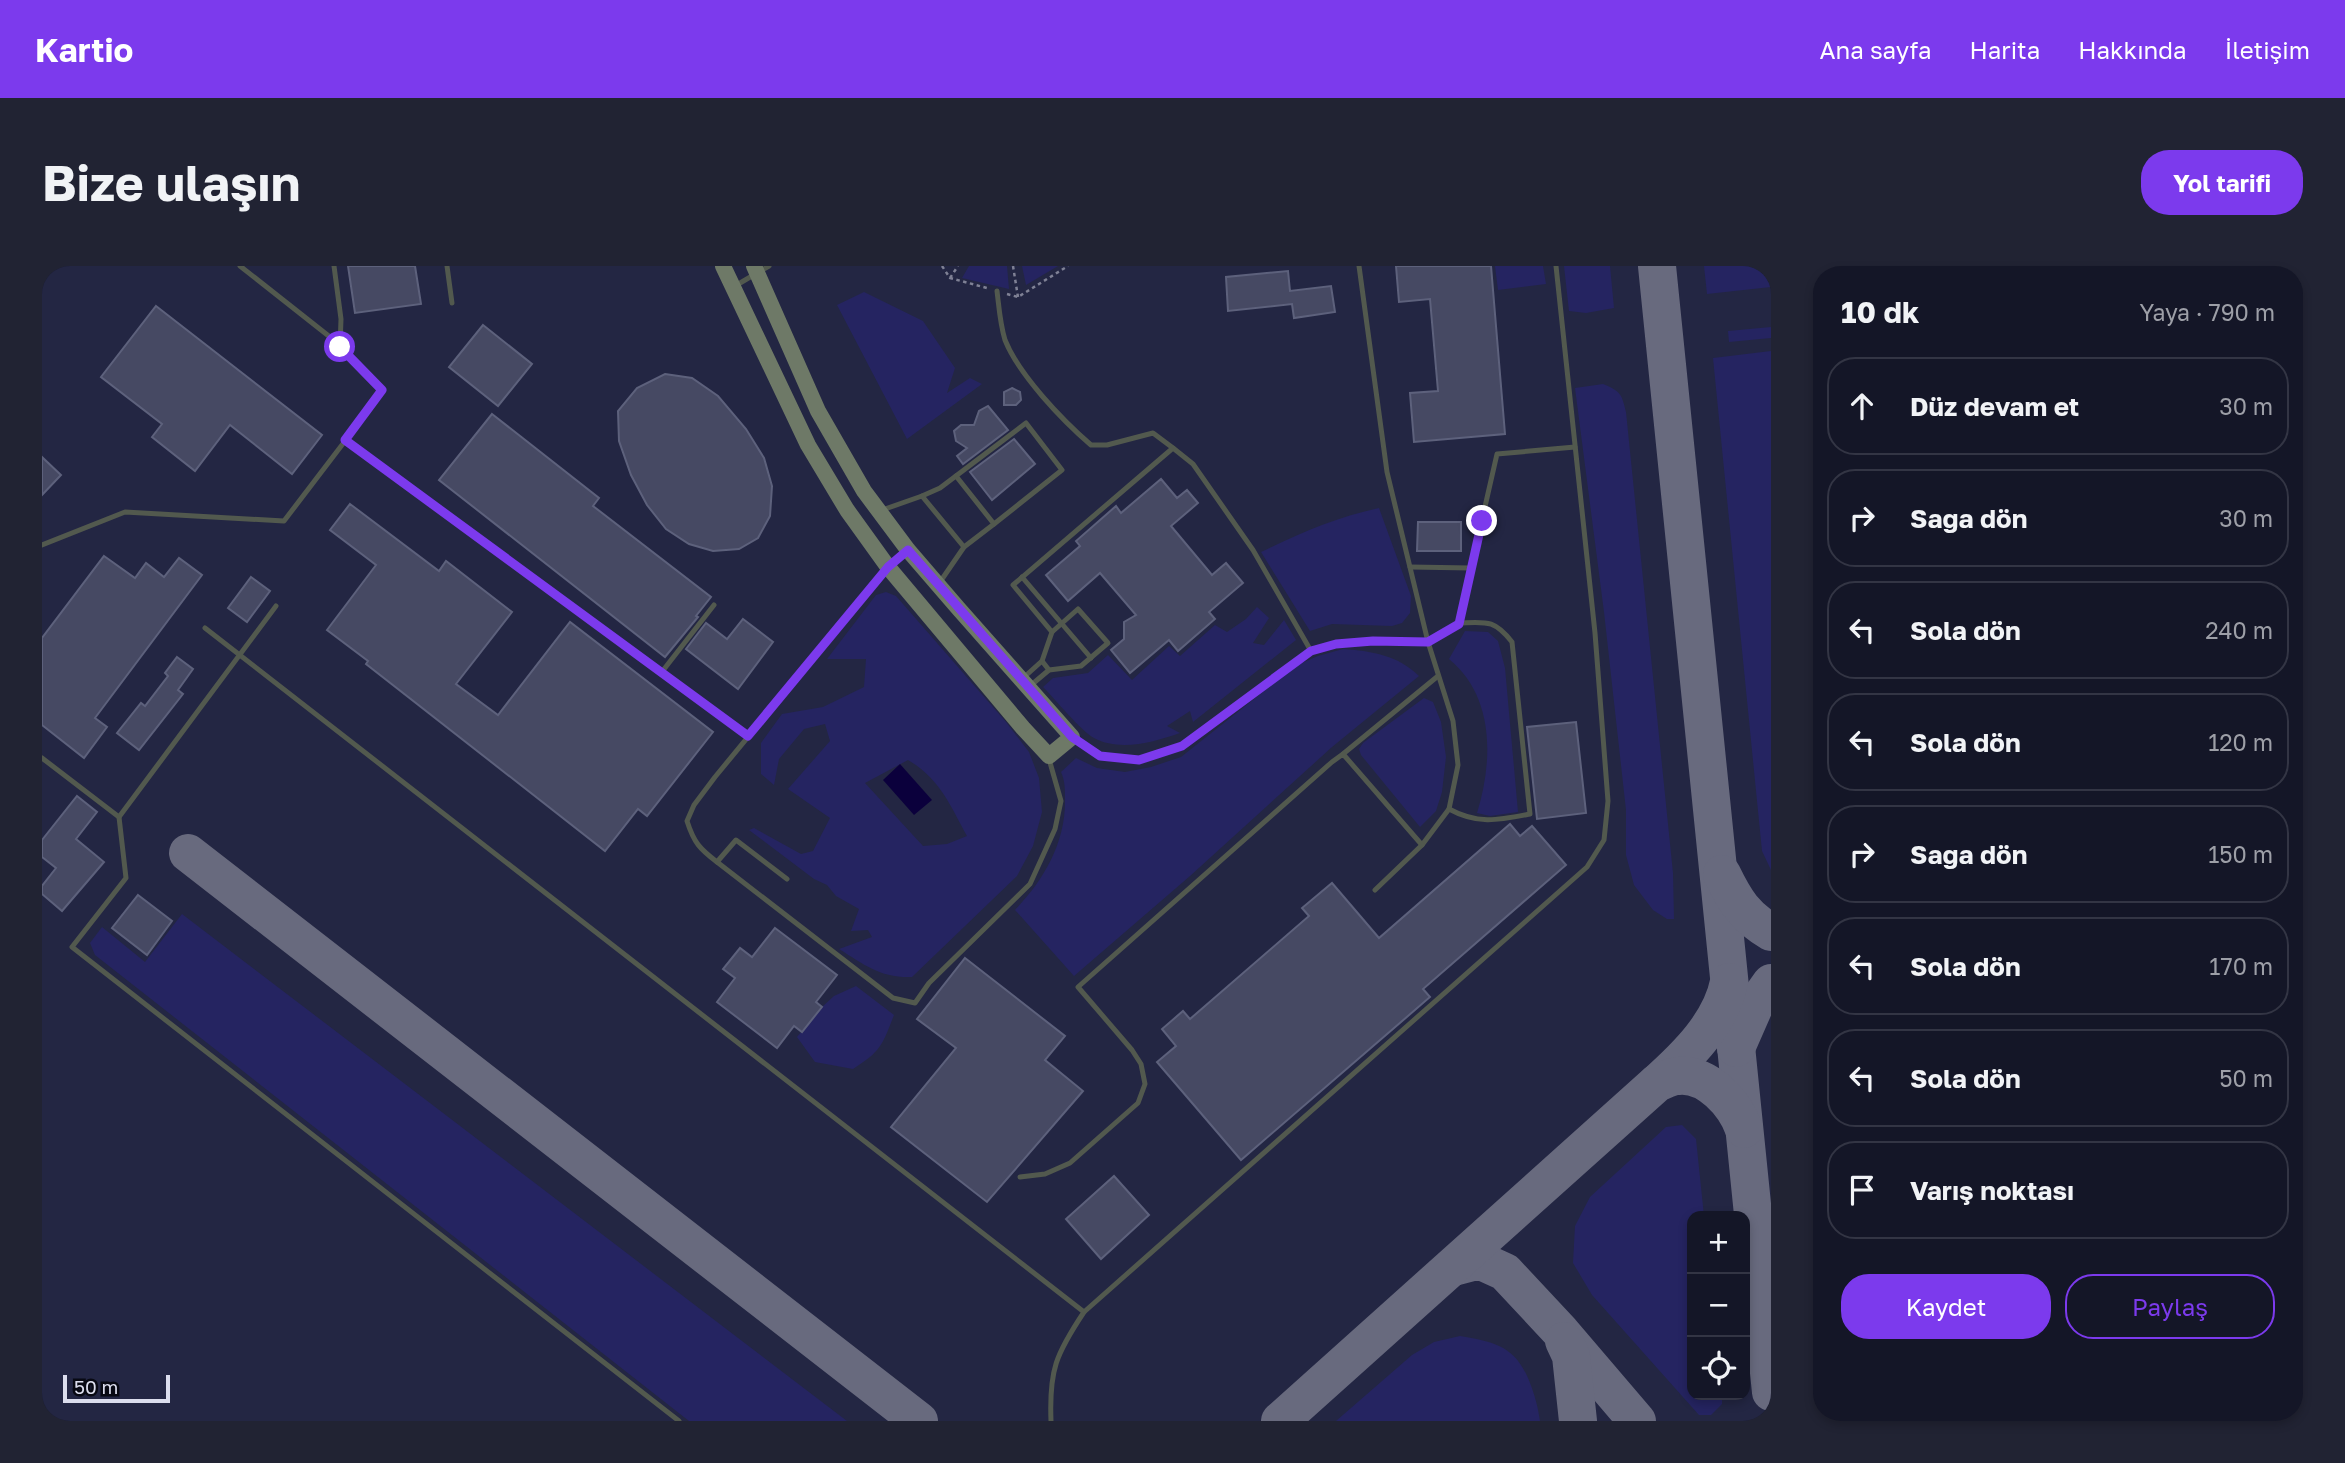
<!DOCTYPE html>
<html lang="tr">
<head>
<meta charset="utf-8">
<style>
  :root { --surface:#141627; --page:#212333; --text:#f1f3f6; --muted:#9d9fa7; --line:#333544; --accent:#7c3aed }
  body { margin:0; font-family:"Golos Text",sans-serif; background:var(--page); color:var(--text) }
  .controls { position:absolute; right:21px; bottom:21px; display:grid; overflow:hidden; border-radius:14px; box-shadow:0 4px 10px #0003 }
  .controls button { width:63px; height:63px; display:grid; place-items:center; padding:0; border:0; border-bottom:2px solid var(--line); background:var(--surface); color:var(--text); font:35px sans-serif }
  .scale { position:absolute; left:21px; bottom:18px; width:107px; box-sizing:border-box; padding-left:7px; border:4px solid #dbdded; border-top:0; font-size:19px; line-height:24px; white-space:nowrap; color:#dbdded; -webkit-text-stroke:5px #080913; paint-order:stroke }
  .stop { position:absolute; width:21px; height:21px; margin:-16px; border:5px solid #7c3aed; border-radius:50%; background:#fff }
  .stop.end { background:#7c3aed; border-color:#fff; box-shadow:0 2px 7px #0008 }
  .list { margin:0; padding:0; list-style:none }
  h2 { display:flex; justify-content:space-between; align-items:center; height:91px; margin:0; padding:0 28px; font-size:30px }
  h2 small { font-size:23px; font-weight:400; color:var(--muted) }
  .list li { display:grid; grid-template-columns:46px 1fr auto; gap:21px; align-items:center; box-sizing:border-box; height:98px; margin:0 14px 14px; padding:0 14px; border:2px solid var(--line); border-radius:28px }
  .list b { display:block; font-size:26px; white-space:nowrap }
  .list em { font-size:23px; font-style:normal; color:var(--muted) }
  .actions { display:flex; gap:14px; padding:21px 28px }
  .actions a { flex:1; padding:16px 0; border:2px solid var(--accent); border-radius:28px; text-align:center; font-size:24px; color:var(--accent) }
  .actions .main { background:var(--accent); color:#fff }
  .icon { flex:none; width:38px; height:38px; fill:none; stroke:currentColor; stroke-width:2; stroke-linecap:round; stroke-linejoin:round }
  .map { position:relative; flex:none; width:1729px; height:1155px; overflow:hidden; border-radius:28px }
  header { display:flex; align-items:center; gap:42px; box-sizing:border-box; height:98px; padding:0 35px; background:var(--accent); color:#fff }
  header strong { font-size:33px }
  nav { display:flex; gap:38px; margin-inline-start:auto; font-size:24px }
  .intro { display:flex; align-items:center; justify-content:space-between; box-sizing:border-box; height:168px; padding:0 42px }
  h1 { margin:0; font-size:49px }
  .button { padding:18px 32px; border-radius:28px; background:var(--accent); color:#fff; font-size:24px; font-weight:700 }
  main { display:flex; gap:42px; padding:0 42px }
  aside { flex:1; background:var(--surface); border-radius:28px; box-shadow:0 4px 10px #0003 }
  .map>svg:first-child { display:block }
</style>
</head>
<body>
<header>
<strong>Kartio</strong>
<nav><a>Ana sayfa</a><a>Harita</a><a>Hakkında</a><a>İletişim</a></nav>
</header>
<div class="intro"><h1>Bize ulaşın</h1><a class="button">Yol tarifi</a></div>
<main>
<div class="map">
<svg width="1729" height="1155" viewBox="0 0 1729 1155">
  <rect width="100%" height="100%" fill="#1b1d34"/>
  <path fill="#232643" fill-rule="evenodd" d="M0 0H1729V1155H0ZM1650 950H1703V1129H1650Z"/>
  <g fill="#252461" fill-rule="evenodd">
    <polygon points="927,0 965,0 967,23 920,12"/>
    <polygon points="980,0 1016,0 984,19"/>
    <polygon points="1453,0 1501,0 1504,18 1456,24"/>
    <polygon points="1522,0 1568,0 1572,42 1544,47 1527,45"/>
    <polygon points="1662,0 1729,0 1729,21 1665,28"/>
    <polygon points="822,26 881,55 913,102 905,127 928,112 940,118 865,173 795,39"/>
    <polygon points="1729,61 1729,72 1687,76 1686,65"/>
    <polygon points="1729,85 1729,604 1720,585 1671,92"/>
    <path d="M1561 118C1579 125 1580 129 1584 146L1631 607 1632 653H1625L1611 644 1592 619 1584 589V544L1562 346 1533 122Z"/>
    <path d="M1337 242 1369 330 1368 347 1360 357 1350 360 1290 358 1268 365 1219 286C1258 267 1295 251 1337 242Z"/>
    <path d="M844 326 854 330 964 456 987 486 997 512 1000 546 991 580 975 610 870 711C838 712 823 699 797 683L830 671 826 664 809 665 817 643 794 630 785 619 772 613 707 564 712 562 759 588 771 585 788 552 746 523 788 475 783 458 762 463 737 493 732 519 719 508V477L740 448 781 441 822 421 824 393H785L834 329ZM866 494C898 513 908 539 925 570L905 578 881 580 823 517Z"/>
    <path d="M1215 341 1227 352 1211 377 1222 379 1242 354 1254 374 1151 456 1148 445 1125 460 1138 467C1112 476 1078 486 1052 472 1040 466 1012 432 1001 421L1011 412 1046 407 1066 389 1090 414 1127 380 1138 390 1173 359 1185 366 1204 353Z"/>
    <path d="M1423 365 1446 366 1456 375 1463 402 1476 546 1448 550 1435 547C1451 495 1453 431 1407 393Z"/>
    <path d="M1301 383C1329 385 1356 389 1377 410L1290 481 1148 610 1032 710 973 644C1002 614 1024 576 1023 533 1023 523 1023 515 1019 506L1034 492 1055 502 1083 506 1109 501 1139 491 1255 399 1276 390Z"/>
    <polygon points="1382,432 1391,436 1399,456 1404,491 1400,526 1394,545 1378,561 1319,489 1317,483 1321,477"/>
    <polygon points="140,648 805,1155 647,1155 53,689 48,677 60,661 103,696"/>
    <path d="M814 720 852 749C840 780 839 785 811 803L773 796 755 771 780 741 792 730Z"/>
    <polygon points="1640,859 1654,873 1662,950 1650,950 1650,1129 1680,1129 1680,1138 1669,1149 1657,1149 1550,1029 1531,997 1533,960 1548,931 1624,861"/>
    <path d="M1418 1070C1453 1076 1474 1080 1488 1117 1493 1130 1496 1141 1498 1155H1294L1370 1089 1392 1076Z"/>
  </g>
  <polygon fill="#0b003c" points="858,498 890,534 872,549 841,514"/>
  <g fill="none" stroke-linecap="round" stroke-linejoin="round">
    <g stroke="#686a7e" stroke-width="38">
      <polyline points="1615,0 1729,1126"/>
      <polyline points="146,587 877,1155"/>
      <path d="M1680 608C1693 635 1703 651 1729 666"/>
      <polyline points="1694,782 1712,741 1729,717"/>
      <path d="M1615 817C1645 790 1679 757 1687 716"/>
      <polyline points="1412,1001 1431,996 1441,996 1463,1006 1519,1066 1595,1155"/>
      <polyline points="1522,1075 1529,1090 1536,1155"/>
      <path d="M1238 1155 1615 817C1621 815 1629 810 1636 810 1666 807 1693 838 1702 863"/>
    </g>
  </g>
  <g fill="#464963" stroke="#5d617c" stroke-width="2">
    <polygon points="306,0 373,0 379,38 313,47"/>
    <polygon points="1354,0 1449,0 1463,168 1372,176 1368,127 1396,125 1388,33 1357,36"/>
    <polygon points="1246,5 1248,25 1289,20 1293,46 1252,52 1250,38 1186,45 1184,11"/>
    <polygon points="114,40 280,169 250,208 188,159 153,205 110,171 120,158 59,111"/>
    <polygon points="441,59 490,98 456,140 407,101"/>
    <polygon points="623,108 650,112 676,130 704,163 722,192 730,220 728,250 716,272 697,283 671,285 647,278 624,263 605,239 589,209 577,175 576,145 595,122"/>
    <polygon points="970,122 978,126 979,134 974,139 962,139 962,126"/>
    <polygon points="946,140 966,164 921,198 915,190 925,182 914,175 912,165 919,159 932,159 937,145"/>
    <polygon points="450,148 557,232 551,240 669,331 654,350 656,351 623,391 397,214"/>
    <polygon points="972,173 993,198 950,234 928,206"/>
    <polygon points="0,191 19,209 0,229"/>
    <polygon points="1119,213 1135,232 1145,224 1156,237 1129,260 1170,309 1184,297 1201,317 1167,346 1173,353 1136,385 1127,374 1088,407 1069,384 1082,373 1082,356 1094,349 1058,307 1026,335 1004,309 1038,280 1034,275 1074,240 1079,247"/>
    <polygon points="308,238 397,305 404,295 470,346 414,418 456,449 528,356 671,466 605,550 596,543 563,585 324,398 326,395 285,364 334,299 288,264"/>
    <polygon points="1376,256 1419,256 1419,285 1375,285"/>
    <polygon points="62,290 93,312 104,297 122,311 137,292 160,309 53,452 65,461 42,492 0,459 0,372"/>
    <polygon points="209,311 228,325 205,356 186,342"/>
    <polygon points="701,353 731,376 696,423 644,383 664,357 685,373"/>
    <polygon points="135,391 151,403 136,424 141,428 97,484 75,467 99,437 103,440 126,410 123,407"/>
    <polygon points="1534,456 1544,547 1495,553 1485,461"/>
    <polygon points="35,530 55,546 34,573 62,596 20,645 0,628 0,620 14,602 0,591 0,574"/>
    <polygon points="1468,558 1478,570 1490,560 1524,599 1381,723 1388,731 1199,894 1115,796 1134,780 1120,763 1141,745 1148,753 1267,650 1260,642 1290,617 1337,672"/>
    <polygon points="96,629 130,655 105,689 70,662"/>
    <polygon points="733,662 795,709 774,736 780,741 760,766 752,760 735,782 675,736 693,712 681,703 698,682 710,691"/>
    <polygon points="923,692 1023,770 1003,794 1041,825 945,936 849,861 914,782 875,753"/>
    <polygon points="1072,910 1107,949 1059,993 1024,953"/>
  </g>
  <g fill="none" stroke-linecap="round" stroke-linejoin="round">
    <g stroke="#7f8195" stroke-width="2.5" stroke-dasharray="3.5 3.5" stroke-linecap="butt">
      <polyline points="900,0 908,12 945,22"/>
      <polyline points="971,0 976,31"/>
      <polyline points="908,12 916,0"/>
      <polyline points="965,28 976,31 1026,0"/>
    </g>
    <g stroke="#52594e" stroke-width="5">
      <polyline points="198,0 288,71 340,124 303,175"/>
      <polyline points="292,0 299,53 298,81"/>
      <polyline points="405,0 410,37"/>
      <polyline points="1317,0 1345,206 1386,376 1411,455 1416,499 1407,543 1380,579 1333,624"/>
      <polyline points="693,20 727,0"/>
      <path d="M955 25C957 41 958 58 963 74 977 109 1020 154 1049 179H1065L1111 167 1131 182"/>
      <polyline points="914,210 952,258 922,281"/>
      <polyline points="880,230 898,222 984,157 1020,204 952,258"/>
      <polyline points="840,244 880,230 922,281 898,316"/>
      <polyline points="0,279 83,246 242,255 303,175 619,407 672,339"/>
      <polyline points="1368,301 1429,302 1455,188 1533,181"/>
      <polyline points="980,311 1049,392"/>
      <path d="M163 362 1042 1046C1014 1088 1007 1104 1009 1155"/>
      <polyline points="1000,395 1010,366 971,319 1131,182 1151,198 1211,284 1269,385"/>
      <polyline points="619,407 706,470"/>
      <polyline points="980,413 1000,395 1007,404"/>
      <polyline points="988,420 1007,404 1039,400 1066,377 1036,343 1010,366"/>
      <polyline points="1031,472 1058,490 1097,494 1140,480 1269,385 1294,378 1331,375 1386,376 1417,357"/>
      <polyline points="1301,488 1396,410"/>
      <polyline points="0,492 77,551 234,340"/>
      <path d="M1407 543C1436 559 1457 554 1488 548L1470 376C1452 353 1444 356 1417 357L1429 302"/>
      <polyline points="77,551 84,612 30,681 637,1155"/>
      <path d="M675 596C658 583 652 577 645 555L652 539 673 511 846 301 865 284"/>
      <polyline points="745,613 694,574 675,596 851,732 873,737 887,717 988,618 1013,563 1019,535 1007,493"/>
      <polyline points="978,911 1003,908 1028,897 1096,837 1103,818 1099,798 1090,784 1036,721 1290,496 1301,488 1380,579"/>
      <polyline points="1042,1046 1545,601 1562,574 1566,535 1553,367 1514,0"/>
    </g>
    <polyline stroke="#6e7967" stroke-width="16" points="681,0 766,179 805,244 846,301 981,462 1007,490 1030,471 916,342 866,284 822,225 776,145 712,0"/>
  </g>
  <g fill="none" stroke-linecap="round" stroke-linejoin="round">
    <polyline stroke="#7c3aed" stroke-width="9" points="298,81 340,124 303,174 706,470 846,301 866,284 1030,471 1058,490 1097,494 1140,480 1269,385 1294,378 1331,375 1386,376 1417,358 1440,255"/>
  </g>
</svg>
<div class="controls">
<button>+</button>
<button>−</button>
<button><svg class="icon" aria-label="locate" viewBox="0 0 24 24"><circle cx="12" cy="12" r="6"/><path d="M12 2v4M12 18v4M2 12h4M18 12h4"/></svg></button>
</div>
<div class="scale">50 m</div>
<div class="stop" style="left:298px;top:81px"></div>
<div class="stop end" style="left:1440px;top:255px"></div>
</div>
<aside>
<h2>10 dk<small>Yaya · 790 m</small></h2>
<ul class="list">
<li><svg class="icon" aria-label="ahead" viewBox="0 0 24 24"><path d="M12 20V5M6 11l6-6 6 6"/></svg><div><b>Düz devam et</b></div><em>30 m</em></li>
<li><svg class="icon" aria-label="right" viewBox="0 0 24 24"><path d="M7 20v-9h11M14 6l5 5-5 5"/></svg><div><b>Sağa dön</b></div><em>30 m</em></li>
<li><svg class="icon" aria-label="left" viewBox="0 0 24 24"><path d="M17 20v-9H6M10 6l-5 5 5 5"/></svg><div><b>Sola dön</b></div><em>240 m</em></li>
<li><svg class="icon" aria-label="left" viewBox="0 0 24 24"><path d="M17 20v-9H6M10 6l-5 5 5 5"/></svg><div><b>Sola dön</b></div><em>120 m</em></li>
<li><svg class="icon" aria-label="right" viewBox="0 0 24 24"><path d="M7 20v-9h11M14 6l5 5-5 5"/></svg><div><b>Sağa dön</b></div><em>150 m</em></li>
<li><svg class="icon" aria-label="left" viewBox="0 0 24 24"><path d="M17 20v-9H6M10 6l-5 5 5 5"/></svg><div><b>Sola dön</b></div><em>170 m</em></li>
<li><svg class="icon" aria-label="left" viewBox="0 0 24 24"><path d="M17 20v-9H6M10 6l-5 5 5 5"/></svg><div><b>Sola dön</b></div><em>50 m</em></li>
<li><svg class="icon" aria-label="arrive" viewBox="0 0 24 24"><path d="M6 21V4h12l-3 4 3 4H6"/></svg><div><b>Varış noktası</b></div></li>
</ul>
<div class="actions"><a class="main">Kaydet</a><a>Paylaş</a></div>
</aside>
</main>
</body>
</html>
